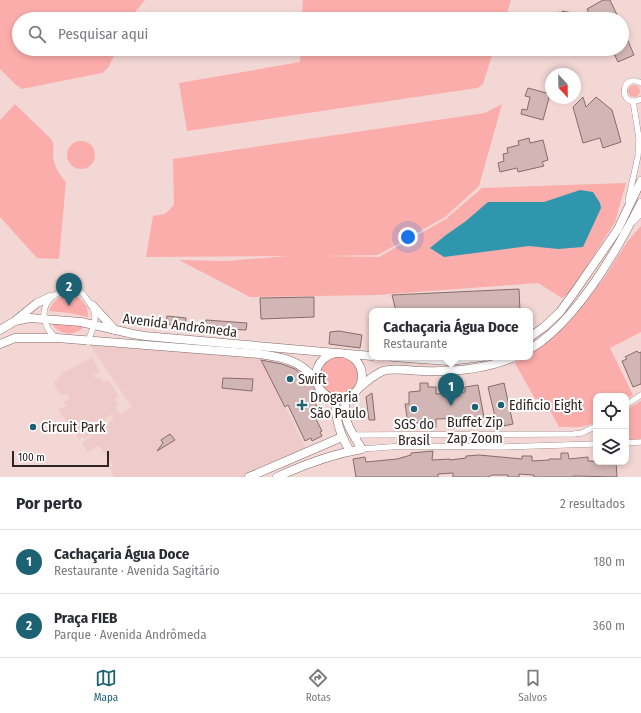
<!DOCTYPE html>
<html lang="pt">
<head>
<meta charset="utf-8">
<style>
  :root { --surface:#fff; --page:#f2f2f3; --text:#2b2b33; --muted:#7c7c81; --line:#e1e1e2; --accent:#1c6273 }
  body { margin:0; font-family:"Fira Sans Condensed",sans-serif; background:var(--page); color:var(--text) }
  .controls { position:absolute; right:12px; bottom:12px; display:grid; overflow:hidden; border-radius:8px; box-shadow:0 2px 6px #0003 }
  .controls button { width:36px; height:36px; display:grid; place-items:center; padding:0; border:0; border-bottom:1px solid var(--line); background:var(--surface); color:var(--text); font:20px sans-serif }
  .compass { position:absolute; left:545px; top:68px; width:36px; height:36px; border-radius:50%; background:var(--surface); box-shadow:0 2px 6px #0003; rotate:158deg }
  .scale { position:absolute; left:12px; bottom:10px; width:97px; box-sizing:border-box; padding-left:4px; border:2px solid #2f2424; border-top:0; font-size:11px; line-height:14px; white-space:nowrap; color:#2f2424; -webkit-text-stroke:3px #fff; paint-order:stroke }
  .you { position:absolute; left:408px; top:237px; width:14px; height:14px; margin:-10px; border:3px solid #fff; border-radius:50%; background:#1a73e8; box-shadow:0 0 0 6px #1a73e833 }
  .badge { display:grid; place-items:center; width:26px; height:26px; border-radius:50%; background:var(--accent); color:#fff; font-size:13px; font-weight:700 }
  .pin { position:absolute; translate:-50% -33px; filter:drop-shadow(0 1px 2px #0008) }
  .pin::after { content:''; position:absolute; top:21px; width:14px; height:12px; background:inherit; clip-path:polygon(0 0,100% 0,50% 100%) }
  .popup { position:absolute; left:369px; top:308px; width:164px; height:52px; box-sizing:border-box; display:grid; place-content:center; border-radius:8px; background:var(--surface); filter:drop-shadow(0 1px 3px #0005); font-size:13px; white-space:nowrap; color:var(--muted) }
  .popup b { font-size:15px; color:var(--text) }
  .popup::after { content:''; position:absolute; left:50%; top:100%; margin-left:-8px; border:8px solid transparent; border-top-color:var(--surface) }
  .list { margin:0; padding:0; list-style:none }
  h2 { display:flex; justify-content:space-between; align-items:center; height:52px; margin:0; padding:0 16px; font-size:17px }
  h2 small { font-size:13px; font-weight:400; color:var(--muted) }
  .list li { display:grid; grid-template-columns:26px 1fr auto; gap:12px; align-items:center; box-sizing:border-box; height:64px; padding:0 16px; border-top:1px solid var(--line) }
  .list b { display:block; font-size:15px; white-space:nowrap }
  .list p { margin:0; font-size:13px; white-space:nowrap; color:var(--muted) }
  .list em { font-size:13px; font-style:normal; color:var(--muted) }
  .icon { flex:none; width:22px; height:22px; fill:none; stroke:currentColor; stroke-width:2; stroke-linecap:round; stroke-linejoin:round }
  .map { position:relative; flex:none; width:641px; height:477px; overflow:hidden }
  .search { position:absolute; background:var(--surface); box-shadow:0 2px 6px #0003; left:12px; right:12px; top:12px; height:44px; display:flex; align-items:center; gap:10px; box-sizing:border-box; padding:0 14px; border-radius:22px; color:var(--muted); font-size:15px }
  .sheet { height:180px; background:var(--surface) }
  nav { display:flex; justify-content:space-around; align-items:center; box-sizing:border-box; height:56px; border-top:1px solid var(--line); background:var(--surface); font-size:11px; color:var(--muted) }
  nav a { display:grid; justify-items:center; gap:2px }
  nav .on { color:var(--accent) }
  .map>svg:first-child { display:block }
</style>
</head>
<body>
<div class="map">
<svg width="641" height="477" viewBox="0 0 641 477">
  <rect width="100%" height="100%" fill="#f3d7d5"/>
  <polygon fill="#eecac9" points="90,345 260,357 306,448 243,477 115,477 109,468 113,466 99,445 87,452 82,443 114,419 111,415 98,424 100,428 85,439 83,436 79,439 58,409 67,406 63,403 70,398 67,394 62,395 56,389 54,382 63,373 92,357 100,373 93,375 96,378 100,378 103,382 109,381 119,396 115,399 119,404 115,407 121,415 132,407"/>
  <g fill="#fbadab">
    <polygon points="0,0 145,0 134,13 132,19 19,19 19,49 117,49 108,68 102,73 22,89 15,84 0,69"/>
    <polygon points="303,0 511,0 505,19 302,19"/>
    <polygon points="301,49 494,49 483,84 477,88 187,131 179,83 300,62"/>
    <circle cx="634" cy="91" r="6"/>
    <path d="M15 104 51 139C55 145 53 148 53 155 54 166 58 173 66 182L59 259 37 258 0 217V120Z"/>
    <polygon points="502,104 479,186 445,217 378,255 321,256 379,257 446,219 482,188 626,183 615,222 570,293 562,298 538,283 378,295 250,297 179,260 226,261 289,256 146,257 153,216 165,214 174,205 173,159 485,113"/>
    <circle cx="81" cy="155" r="14"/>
    <path d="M641 226V332L610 348 633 395 626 399V396H596V421C585 429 572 427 559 427L544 399H535L515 363 524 357H530V354L550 339 564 325 604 278 627 242Z"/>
    <path d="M67 295C80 295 89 304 88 317L70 313 49 311C52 302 58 297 67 295Z"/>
    <path d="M51 322 85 326C74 337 58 336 51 322Z"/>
    <circle cx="339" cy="377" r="20"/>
    <polygon points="641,401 641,439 626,440 626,410"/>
  </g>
  <polygon fill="#2f96ae" points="580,190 593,192 600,203 601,208 583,247 558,249 529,246 444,257 430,248 446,235 466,221 488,202 544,202"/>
  <g fill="#d2b6b5" stroke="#856c6b">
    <polygon points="603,0 610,0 619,19 592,19 587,9"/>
    <polygon points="562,11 573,13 572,19 557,19 558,12 562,13"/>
    <polygon points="622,27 634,55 618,62 612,49 622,49"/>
    <polygon points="528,88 550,94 543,120 521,114 522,109 527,110 530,97 525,96"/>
    <polygon points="583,97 586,107 596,97 612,110 621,142 603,148 600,138 583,143 573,107"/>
    <polygon points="529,138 530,143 543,140 548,160 542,162 544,166 518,172 517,168 500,172 498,163 504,161 503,154 508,153 507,148 519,145 518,141"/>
    <polygon points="519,289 520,311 396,311 392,295"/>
    <polygon points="314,297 314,317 261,319 260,298"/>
    <polygon points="167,316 186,318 185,326 166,324"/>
    <polygon points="206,320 247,323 246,330 205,328"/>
    <polygon points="339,331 362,335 360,348 329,344 330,332"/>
    <polygon points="637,351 639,353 641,352 641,384 633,387 622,361 627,359 625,357"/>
    <polygon points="261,360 282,364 295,369 315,386 316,390 310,393 318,409 321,408 325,415 316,419 322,431 320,432 322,436 312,441 311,438 305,441 288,405 285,407"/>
    <polygon points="223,378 253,379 252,391 222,388"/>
    <polygon points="420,383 428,383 428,387 436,387 436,394 465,392 465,387 478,385 484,417 477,421 468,418 436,419 436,427 425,427 425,423 408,423 405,404 409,404 409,392 420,391"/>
    <polygon points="504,383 513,424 504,426 504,423 497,425 488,387"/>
    <polygon points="372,393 375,420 369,420 366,397"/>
    <polygon points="170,434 175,440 157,451 163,443 161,440"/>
    <polygon points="433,451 432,460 450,459 450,460 466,458 466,456 479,455 522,459 522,456 532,456 532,461 549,460 549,459 561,459 561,453 568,453 569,459 588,457 588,461 616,462 617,477 574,476 574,477 534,477 534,475 519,474 519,477 508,477 508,475 492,475 488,477 453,477 453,473 438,474 438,477 356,477 353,459 365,457 366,462 397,459 411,455 411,453"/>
  </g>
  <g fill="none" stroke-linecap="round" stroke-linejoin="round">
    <defs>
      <g id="street">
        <path d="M641 83C619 71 619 111 641 99"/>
        <polyline points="628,201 638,156 639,138 633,101"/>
        <polyline points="633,222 641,214"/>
        <path d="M57 338C50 334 47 329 45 321 40 304 54 290 71 291 73 291 77 291 80 292 83 293 86 298 88 301 93 306 95 311 95 318 95 326 90 334 88 342"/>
        <polyline points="626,405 641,395"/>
        <polyline points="354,435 574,434 582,433 596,426"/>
        <polyline points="626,443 641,442"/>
        <polyline points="362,449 403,446 504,447 596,444"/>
      </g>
      <g id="secondary">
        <polyline points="92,305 115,330"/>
        <polyline points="16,320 37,303 50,297"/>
        <polyline points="0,330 15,321 30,318 81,322 133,334 145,336 336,353"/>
        <polyline points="530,337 544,327 560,312 578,287 618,229 641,181"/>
        <path d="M0 344 15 338H57L259 354C283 357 300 360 317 381"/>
        <path d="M530 349C576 322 617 250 641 203"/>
        <circle cx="339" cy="376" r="23"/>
        <polyline points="349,354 372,356"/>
        <polyline points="393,357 449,361 482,357"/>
        <path d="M360 387C367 381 375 374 383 371 396 367 410 371 423 371 453 372 487 369 514 357"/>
        <path d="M335 399C336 420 339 433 350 451"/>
        <polyline points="249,477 342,437"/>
        <path d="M277 477C303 465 333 454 362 449 351 431 342 421 346 399"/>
      </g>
    </defs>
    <use href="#street" stroke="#836a69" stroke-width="6"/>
    <use href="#secondary" stroke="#836a69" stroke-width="9"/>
    <use href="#street" stroke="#fff" stroke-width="5.5"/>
    <use href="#secondary" stroke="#fff" stroke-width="8"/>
  </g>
  <g fill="#1c6273" stroke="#fff" stroke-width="1.5">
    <circle cx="290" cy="379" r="4"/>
    <path d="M300 399h4v4h4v4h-4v4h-4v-4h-4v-4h4z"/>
    <circle cx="501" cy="405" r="4"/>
    <circle cx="475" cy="407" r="4"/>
    <circle cx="414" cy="409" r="4"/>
    <circle cx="33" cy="427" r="4"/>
  </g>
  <g text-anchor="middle" stroke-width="4" stroke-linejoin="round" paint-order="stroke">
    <g font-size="14" fill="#2f2424" stroke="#fff">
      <text transform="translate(180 325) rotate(7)" y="5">Avenida Andrômeda</text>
    </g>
    <g font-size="14" fill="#2f2424" stroke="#fff" text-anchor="start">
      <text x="298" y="384">Swift</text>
      <text x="310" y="402">Drogaria<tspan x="310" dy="16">São Paulo</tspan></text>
      <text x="509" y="410">Edificio Eight</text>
      <text x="475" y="427" text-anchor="middle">Buffet Zip<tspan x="475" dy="16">Zap Zoom</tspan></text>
      <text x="414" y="429" text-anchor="middle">SGS do<tspan x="414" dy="16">Brasil</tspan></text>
      <text x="41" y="432">Circuit Park</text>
    </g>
  </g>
</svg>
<div class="controls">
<button><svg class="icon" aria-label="locate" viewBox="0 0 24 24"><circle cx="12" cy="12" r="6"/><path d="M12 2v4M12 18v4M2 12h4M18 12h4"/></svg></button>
<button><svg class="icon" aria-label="layers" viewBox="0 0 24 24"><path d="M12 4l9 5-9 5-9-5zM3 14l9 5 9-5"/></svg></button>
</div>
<svg class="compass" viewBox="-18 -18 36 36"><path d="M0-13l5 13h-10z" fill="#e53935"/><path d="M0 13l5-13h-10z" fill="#7c7c81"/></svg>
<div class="scale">100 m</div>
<div class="you"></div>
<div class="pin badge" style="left:451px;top:406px">1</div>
<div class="popup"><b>Cachaçaria Água Doce</b>Restaurante</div>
<div class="pin badge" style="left:69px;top:306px">2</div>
<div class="search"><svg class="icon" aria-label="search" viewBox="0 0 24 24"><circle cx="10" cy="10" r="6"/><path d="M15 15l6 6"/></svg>Pesquisar aqui</div>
</div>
<section class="sheet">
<h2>Por perto<small>2 resultados</small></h2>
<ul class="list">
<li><span class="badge">1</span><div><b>Cachaçaria Água Doce</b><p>Restaurante · Avenida Sagitário</p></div><em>180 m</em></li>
<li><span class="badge">2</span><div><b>Praça FIEB</b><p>Parque · Avenida Andrômeda</p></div><em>360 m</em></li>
</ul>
</section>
<nav>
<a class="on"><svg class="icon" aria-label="map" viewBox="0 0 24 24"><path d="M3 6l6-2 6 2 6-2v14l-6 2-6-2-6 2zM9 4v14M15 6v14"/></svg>Mapa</a>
<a><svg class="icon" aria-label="directions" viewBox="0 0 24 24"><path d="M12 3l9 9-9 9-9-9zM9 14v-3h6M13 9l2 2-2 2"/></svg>Rotas</a>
<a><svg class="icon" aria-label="saved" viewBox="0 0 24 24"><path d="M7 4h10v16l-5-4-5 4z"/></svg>Salvos</a>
</nav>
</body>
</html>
